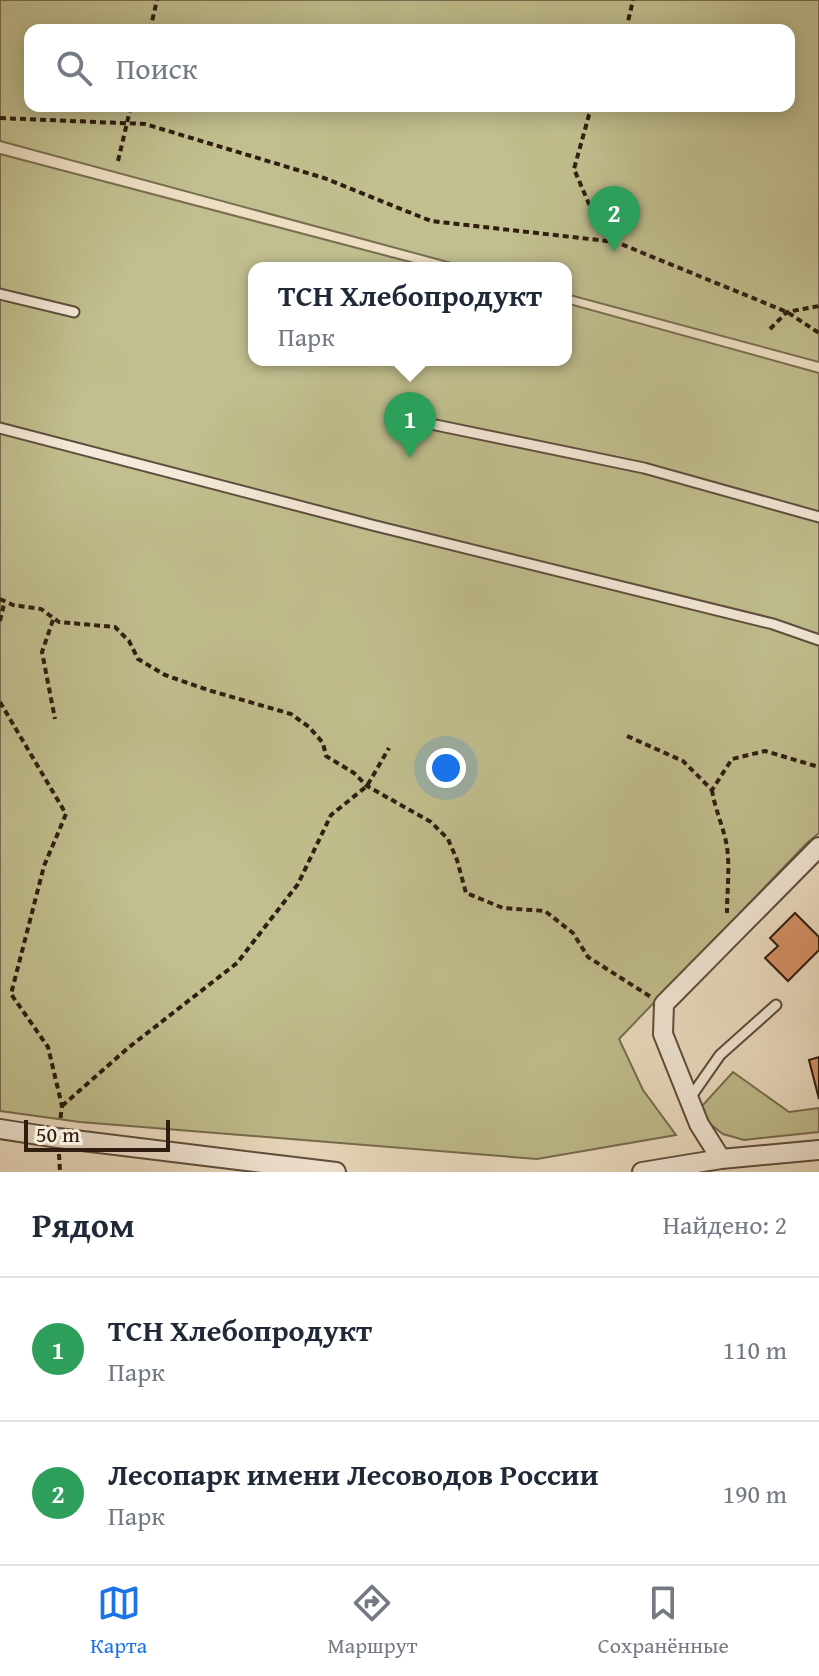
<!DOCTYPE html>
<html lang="ru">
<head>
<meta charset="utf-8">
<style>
  :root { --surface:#fff; --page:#f6f6f7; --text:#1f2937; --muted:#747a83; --line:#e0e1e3; --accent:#1a73e8 }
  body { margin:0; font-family:"Gentium Book Plus",serif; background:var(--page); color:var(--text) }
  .scale { position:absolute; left:24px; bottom:20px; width:146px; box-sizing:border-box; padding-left:8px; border:4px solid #2f1d10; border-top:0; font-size:22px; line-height:28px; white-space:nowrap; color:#2f1d10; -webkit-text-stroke:6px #f4ead9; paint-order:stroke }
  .you { position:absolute; left:446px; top:768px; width:28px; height:28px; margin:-20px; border:6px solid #fff; border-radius:50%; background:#1a73e8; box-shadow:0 0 0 12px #1a73e833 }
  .badge { display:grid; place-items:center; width:52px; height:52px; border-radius:50%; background:var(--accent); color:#fff; font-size:26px; font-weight:700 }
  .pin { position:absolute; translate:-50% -66px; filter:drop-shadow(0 2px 4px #0008) }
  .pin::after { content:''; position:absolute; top:42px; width:28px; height:24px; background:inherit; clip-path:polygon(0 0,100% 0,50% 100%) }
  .popup { position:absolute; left:248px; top:262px; width:324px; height:104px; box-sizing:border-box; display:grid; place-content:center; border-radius:16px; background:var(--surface); filter:drop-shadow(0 2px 6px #0005); font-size:26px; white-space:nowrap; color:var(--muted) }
  .popup b { font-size:30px; color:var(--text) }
  .popup::after { content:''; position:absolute; left:50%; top:100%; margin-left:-16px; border:16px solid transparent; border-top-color:var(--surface) }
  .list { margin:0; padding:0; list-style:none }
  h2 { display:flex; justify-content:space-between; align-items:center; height:104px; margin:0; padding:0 32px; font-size:34px }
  h2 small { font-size:26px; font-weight:400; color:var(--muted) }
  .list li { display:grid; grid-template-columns:52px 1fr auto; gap:24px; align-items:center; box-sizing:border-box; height:144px; padding:0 32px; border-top:2px solid var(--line) }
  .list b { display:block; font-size:30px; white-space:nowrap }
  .list p { margin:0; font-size:26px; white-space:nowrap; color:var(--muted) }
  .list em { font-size:26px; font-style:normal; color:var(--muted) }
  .icon { flex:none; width:44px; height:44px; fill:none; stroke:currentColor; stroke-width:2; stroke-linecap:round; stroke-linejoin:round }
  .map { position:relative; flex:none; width:819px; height:1172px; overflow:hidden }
  .search { position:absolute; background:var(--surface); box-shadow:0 4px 20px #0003; left:24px; right:24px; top:24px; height:88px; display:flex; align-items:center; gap:20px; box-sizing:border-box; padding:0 28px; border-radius:16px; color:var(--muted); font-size:30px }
  .sheet { height:392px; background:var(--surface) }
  nav { display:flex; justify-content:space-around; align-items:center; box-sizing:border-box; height:112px; border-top:2px solid var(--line); background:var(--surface); font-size:22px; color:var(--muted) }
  nav a { display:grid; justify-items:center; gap:4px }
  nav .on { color:var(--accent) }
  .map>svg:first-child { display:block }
</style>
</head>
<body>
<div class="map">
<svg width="819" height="1172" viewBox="0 0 819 1172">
  <rect width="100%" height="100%" fill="#eedfc4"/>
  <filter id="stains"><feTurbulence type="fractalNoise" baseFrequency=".0025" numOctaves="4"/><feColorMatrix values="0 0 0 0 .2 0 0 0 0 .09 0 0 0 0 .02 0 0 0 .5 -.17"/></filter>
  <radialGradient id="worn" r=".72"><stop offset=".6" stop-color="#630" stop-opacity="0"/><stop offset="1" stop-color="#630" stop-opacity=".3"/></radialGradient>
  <g fill="#c1bf8f" stroke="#786e50" stroke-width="2" fill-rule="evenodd">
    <path d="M0 0H819V362L566 294V268H470L0 141ZM789 30V106H30V30Z"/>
    <polygon points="0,154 433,268 254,268 254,360 566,360 566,303 819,373 819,833 807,843 619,1039 643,1090 676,1135 537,1159 80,1122 0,1111"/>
    <polygon points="733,1072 789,1112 819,1108 819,1132 744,1140 723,1134 705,1120 702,1106"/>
  </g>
  <g fill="#d79369" stroke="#2f1d10" stroke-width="2">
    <polygon points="795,913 819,937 819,950 788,981 765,958 778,946 770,938"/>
    <polygon points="819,1057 819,1099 809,1060"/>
  </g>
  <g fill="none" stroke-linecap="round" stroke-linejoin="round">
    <defs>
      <g id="lane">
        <polyline points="0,294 74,312"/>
        <polyline points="426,423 644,468 819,517"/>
        <polyline points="0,428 372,525 773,624 819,640"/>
        <polyline points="690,1098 720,1055 776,1005"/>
      </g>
      <g id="street">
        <polyline points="0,1129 58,1138 336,1172"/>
        <polyline points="721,1159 699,1124 663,1034 664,1004 819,847"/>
        <polyline points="642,1172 721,1159 819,1150"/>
      </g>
    </defs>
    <use href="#lane" stroke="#5f4e3d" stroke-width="13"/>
    <use href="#street" stroke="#5f4e3d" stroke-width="22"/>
    <g stroke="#2f1d10" stroke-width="4" stroke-dasharray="6 4" stroke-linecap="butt">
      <polyline points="150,30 157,0"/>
      <polyline points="626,30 633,0"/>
      <polyline points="595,106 589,115 574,169 598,225 616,242"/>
      <polyline points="0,118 145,124 324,178 431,221 616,242 787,312 819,333"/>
      <polyline points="118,161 131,106"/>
      <polyline points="770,329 787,312 819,306"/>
      <polyline points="0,599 13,605 41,609 59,622 115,627 129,641 138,659 165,675 208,690 291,714 309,727 323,743 326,756 354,773 367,786 431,822 448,839 457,860 466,893 503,908 545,911 573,933 588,957 651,997"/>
      <polyline points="53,620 42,652 55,719"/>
      <polyline points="0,621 4,604"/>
      <polyline points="0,702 66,814 44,866 11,994 48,1047 62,1106 60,1122"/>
      <polyline points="627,736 683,761 712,790 732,759 765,751 819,767"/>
      <path d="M712 790C715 810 724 828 727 847 730 869 727 891 727 913"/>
      <polyline points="62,1106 128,1048 237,963 298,884 331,815 367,786 389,748"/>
      <polyline points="59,1154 60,1172"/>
    </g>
    <use href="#lane" stroke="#f4ead9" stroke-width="9"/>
    <use href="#street" stroke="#f4ead9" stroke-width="18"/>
  </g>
  <rect width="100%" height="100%" filter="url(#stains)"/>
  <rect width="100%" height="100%" fill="url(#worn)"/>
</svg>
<div class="scale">50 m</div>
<div class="you"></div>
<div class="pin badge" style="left:410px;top:458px;background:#2e9e5b">1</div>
<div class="popup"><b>ТСН Хлебопродукт</b>Парк</div>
<div class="pin badge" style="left:614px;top:252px;background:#2e9e5b">2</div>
<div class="search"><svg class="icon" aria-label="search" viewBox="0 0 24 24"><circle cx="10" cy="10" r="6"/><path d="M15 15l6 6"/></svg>Поиск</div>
</div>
<section class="sheet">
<h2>Рядом<small>Найдено: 2</small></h2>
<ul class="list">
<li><span class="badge" style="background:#2e9e5b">1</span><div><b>ТСН Хлебопродукт</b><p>Парк</p></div><em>110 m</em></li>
<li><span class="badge" style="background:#2e9e5b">2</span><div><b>Лесопарк имени Лесоводов России</b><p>Парк</p></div><em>190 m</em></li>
</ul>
</section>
<nav>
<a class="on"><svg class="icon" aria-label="map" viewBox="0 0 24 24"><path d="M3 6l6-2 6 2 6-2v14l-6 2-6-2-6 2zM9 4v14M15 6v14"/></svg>Карта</a>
<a><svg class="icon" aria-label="directions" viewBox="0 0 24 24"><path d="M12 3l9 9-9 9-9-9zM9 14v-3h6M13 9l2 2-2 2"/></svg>Маршрут</a>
<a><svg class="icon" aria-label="saved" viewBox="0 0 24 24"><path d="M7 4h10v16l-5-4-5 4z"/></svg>Сохранённые</a>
</nav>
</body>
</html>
